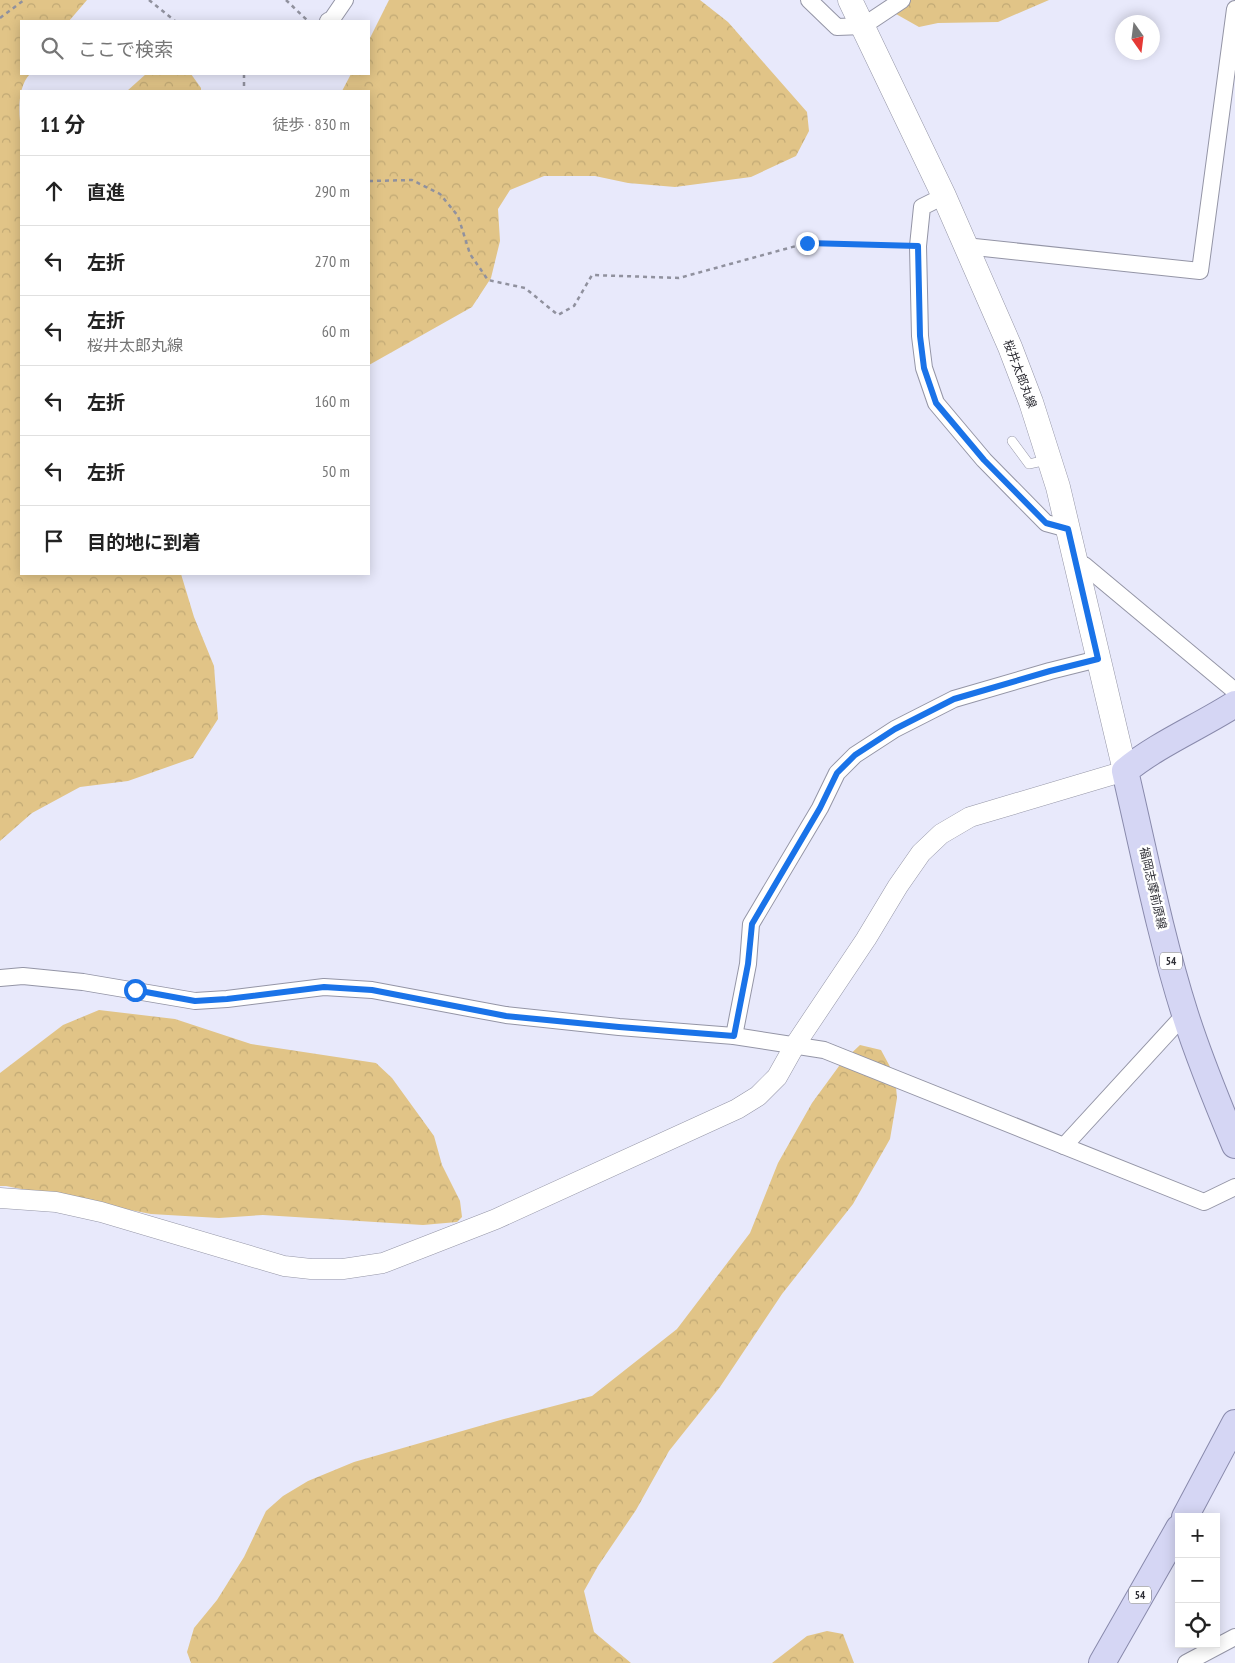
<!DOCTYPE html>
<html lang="ja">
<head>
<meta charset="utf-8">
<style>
  :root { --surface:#fff; --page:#f2f2f2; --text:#222; --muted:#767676; --line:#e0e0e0 }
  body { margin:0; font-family:"PT Sans Narrow","Noto Sans JP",sans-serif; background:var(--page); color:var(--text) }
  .controls { position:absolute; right:15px; bottom:15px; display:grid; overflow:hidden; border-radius:0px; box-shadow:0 2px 12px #0003 }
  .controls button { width:45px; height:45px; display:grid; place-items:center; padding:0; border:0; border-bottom:1px solid var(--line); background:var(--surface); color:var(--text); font:25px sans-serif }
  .compass { position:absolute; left:1115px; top:15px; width:45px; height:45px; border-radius:50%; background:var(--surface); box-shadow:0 2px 12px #0003; rotate:166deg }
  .stop { position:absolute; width:15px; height:15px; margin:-11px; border:4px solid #1a73e8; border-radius:50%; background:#fff }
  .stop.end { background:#1a73e8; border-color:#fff; box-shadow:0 1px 5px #0008 }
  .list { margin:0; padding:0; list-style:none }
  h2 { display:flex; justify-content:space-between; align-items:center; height:65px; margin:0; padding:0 20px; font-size:21px }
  h2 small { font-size:16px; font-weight:400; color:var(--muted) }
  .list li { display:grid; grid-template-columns:32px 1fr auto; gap:15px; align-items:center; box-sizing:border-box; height:70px; padding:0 20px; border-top:1px solid var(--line) }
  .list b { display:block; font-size:19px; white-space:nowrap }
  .list p { margin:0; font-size:16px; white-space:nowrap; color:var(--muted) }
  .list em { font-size:16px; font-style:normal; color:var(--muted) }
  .icon { flex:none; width:28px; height:28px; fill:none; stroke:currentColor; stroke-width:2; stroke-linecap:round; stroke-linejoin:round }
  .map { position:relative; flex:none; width:1235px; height:1663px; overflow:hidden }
  .search { position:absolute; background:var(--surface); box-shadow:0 2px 12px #0003; left:20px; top:20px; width:350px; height:55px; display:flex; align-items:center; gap:12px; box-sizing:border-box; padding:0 18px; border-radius:0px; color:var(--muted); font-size:19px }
  .panel { position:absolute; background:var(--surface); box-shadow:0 2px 12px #0003; left:20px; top:90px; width:350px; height:485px; border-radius:0px }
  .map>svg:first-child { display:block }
</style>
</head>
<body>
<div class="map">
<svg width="1235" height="1663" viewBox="0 0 1235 1663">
  <defs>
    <pattern id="forest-crowns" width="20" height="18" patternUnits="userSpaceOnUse" patternTransform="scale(1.25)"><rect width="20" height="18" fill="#e1c487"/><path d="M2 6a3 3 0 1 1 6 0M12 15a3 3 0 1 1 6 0" fill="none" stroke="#c1a975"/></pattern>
  </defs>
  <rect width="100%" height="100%" fill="#e8e9fb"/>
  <g fill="url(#forest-crowns)">
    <path d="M0 0H87L69 21H21V74H30C18 86 18 112 21 128V574H181L194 617 214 666 218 719 193 758 128 781 80 787 32 813 0 841Z"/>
    <polygon points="389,0 700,0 728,22 807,112 809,131 796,156 751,177 675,187 628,183 595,176 544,176 510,190 498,209 500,241 491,278 472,307 369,365 369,91 342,91 351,74 369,74 369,40"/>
    <polygon points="894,0 1049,0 998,22 938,23 919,27 896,14"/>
    <polygon points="146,74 191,74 201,88 201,91 127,91"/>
    <polygon points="99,1010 175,1019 251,1044 376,1063 392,1078 434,1136 442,1165 460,1201 462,1217 457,1222 423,1225 263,1215 219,1218 151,1214 6,1186 0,1186 0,1073 63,1025"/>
    <polygon points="860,1045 881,1050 895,1076 897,1098 890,1139 853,1204 782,1294 720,1387 669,1451 636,1510 598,1566 584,1591 594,1632 631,1663 191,1663 187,1652 194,1628 217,1600 244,1557 266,1511 283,1496 308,1481 354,1462 504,1419 592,1396 677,1329 750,1233 778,1163 812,1103 842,1062"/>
    <polygon points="827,1631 843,1634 854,1663 772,1663 807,1636"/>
  </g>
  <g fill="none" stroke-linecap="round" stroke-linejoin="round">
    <defs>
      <polyline id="service" points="1012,441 1029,464 1047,460"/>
      <g id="minor">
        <polyline points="809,0 837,27 863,26 902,0"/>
        <polyline points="328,21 332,19 345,0"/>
        <polyline points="944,196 922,207 918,246 920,336 924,368 936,403 984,460 1046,523 1068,529"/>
        <polyline points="965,246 1200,271 1235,9"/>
        <polyline points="1077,565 1084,565 1235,691"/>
        <polyline points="0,978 23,976 83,982 195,1001 227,999 324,987 372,990 506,1015 619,1027 734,1036 824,1050 1204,1202 1235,1187"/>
        <polyline points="734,1036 748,964 751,924 820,808 837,773 855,755 895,729 954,699 1050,671 1098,659"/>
        <polyline points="1064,1146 1185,1014"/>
        <polyline points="1186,1663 1235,1637"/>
      </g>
      <polyline id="tertiary" points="0,1198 56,1202 101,1212 284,1266 311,1269 343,1269 383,1263 496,1219 737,1109 758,1096 777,1077 795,1045 866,939 898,886 921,853 941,834 970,817 1125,771"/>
      <polyline id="secondary" points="850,0 944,196 1010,347 1031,402 1058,487 1125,771"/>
      <g id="primary">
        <path d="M1235 704C1199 727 1158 744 1125 771 1144 852 1160 935 1185 1014 1199 1058 1217 1102 1235 1145"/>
        <polyline points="1185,1517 1235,1423"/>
        <polyline points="1102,1663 1179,1528"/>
      </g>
    </defs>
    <use href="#service" stroke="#9495a6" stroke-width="10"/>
    <use href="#minor" stroke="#9495a6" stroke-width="18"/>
    <use href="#tertiary" stroke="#9495a6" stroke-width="21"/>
    <use href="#secondary" stroke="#9495a6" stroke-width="25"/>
    <use href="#primary" stroke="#898aac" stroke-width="28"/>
    <g stroke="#90919e" stroke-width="2.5" stroke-dasharray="4 4" stroke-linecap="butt">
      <polyline points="149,0 175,21"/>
      <polyline points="286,0 308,21"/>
      <polyline points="0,18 24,0"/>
      <polyline points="244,74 244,91"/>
      <polyline points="369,181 412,180 440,194 458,216 470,254 488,280 525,288 558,315 574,306 592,275 679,278 807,243 905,246"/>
    </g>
    <use href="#service" stroke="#fff" stroke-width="9"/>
    <use href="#minor" stroke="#fff" stroke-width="16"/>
    <use href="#tertiary" stroke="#fff" stroke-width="20"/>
    <use href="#secondary" stroke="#fff" stroke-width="24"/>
    <use href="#primary" stroke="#d5d6f4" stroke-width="26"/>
  </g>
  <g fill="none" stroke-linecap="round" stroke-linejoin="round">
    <polyline stroke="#1a73e8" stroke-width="6" points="135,990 195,1001 227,999 324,987 372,990 506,1016 619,1027 734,1036 748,964 752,924 820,808 837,773 855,755 895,729 954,699 1050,671 1098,659 1068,529 1046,523 984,460 936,403 924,368 920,336 918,246 807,243"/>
  </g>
  <g text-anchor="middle" stroke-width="5" stroke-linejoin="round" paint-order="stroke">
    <g fill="#fff" stroke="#6d6d72" stroke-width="1">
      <rect x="1160" y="952.5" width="22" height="17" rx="4"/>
      <rect x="1129" y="1586.5" width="22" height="17" rx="4"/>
    </g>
    <g font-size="11" font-weight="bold" fill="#2f2f36">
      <text x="1171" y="965">54</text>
      <text x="1140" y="1599">54</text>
    </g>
    <g font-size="12" fill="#2f2f36" stroke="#fff">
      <text transform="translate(1020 374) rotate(69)" y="4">桜井太郎丸線</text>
      <text transform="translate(1153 888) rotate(77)" y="4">福岡志摩前原線</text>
    </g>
  </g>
</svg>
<div class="controls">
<button>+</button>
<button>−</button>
<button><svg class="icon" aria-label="locate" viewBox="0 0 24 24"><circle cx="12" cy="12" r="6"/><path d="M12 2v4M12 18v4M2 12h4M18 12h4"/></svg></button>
</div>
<svg class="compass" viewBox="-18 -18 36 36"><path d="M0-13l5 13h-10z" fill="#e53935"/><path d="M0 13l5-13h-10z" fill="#767676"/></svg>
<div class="stop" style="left:135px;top:990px"></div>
<div class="stop end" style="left:807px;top:243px"></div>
<div class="search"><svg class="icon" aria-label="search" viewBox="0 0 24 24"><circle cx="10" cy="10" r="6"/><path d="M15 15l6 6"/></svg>ここで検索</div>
<section class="panel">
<h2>11 分<small>徒歩 · 830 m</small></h2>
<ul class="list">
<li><svg class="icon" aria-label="ahead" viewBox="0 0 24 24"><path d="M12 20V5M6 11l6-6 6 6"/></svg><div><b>直進</b></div><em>290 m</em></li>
<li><svg class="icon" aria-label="left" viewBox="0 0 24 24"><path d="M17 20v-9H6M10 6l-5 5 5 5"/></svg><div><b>左折</b></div><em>270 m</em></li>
<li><svg class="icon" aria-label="left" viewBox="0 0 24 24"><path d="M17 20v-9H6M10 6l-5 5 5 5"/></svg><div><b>左折</b><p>桜井太郎丸線</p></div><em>60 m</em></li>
<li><svg class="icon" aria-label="left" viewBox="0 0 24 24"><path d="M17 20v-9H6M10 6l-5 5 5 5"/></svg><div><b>左折</b></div><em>160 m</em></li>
<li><svg class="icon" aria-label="left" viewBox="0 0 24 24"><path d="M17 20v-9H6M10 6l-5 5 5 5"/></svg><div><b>左折</b></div><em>50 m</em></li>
<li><svg class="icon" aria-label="arrive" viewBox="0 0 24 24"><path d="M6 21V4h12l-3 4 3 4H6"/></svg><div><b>目的地に到着</b></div></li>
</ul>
</section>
</div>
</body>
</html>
